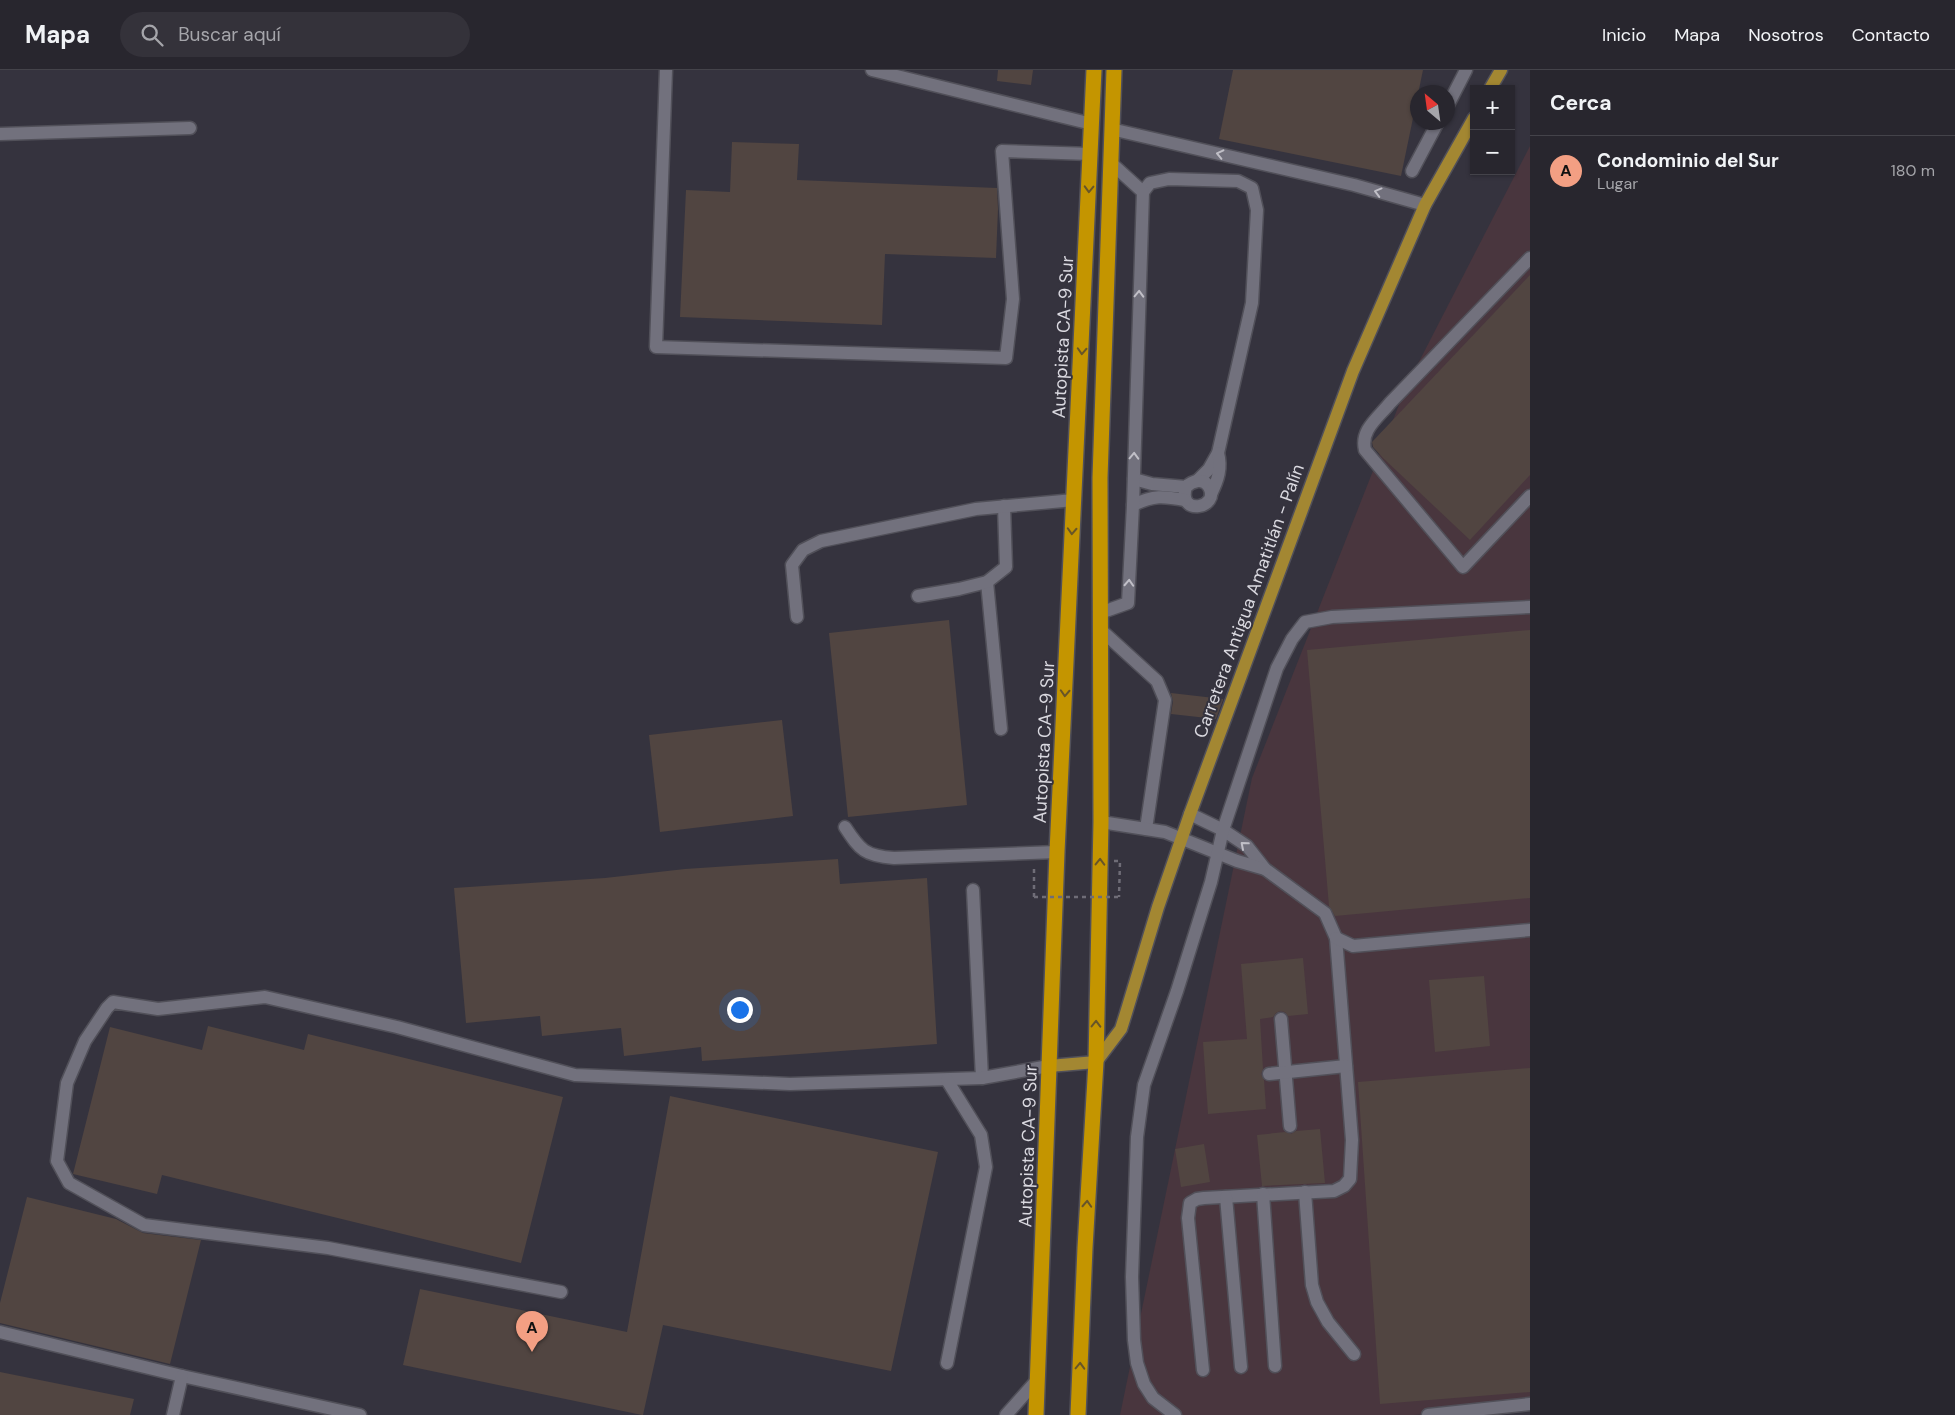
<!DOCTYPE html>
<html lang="es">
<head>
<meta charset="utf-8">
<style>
  :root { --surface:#28262e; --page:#34323a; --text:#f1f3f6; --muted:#a5a5aa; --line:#44434a; --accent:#f39f83 }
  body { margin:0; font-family:"DM Sans",sans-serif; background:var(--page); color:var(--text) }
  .controls { position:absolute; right:15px; top:15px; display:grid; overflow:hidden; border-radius:0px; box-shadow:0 1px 4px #0004 }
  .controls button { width:45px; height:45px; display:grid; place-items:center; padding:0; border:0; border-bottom:1px solid var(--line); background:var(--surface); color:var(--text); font:25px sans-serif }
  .compass { position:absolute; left:1410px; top:15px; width:45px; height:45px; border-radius:50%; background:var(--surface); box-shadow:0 1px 4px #0004; rotate:331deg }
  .you { position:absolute; left:739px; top:939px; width:18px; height:18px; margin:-12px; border:4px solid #fff; border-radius:50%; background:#1a73e8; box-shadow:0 0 0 8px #1a73e833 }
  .badge { display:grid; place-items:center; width:32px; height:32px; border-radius:50%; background:var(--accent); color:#111; font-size:16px; font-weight:700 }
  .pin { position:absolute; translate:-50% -41px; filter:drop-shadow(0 1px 2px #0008) }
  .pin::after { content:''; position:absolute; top:26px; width:18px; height:15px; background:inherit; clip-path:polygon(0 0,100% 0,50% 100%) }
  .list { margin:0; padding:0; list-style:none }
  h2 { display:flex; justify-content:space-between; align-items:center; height:65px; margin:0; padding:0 20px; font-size:21px }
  h2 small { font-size:16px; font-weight:400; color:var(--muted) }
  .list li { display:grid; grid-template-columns:32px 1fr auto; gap:15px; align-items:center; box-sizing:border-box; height:70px; padding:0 20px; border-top:1px solid var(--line) }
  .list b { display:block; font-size:19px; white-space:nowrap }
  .list p { margin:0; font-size:16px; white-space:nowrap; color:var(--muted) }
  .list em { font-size:16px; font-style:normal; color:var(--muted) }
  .icon { flex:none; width:28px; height:28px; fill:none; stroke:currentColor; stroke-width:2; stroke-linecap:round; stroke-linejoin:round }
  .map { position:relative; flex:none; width:1530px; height:1345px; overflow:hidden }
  header { display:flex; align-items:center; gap:30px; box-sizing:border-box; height:70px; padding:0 25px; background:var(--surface); border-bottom:1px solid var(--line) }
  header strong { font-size:24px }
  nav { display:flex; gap:28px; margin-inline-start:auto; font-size:18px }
  .search { width:350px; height:45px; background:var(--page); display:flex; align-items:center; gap:12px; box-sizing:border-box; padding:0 18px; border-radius:28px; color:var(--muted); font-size:19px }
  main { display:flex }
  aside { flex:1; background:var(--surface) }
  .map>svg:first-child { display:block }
</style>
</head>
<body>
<header>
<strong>Mapa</strong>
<div class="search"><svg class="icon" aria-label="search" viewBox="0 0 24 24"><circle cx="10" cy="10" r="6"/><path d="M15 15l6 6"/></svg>Buscar aquí</div>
<nav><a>Inicio</a><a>Mapa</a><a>Nosotros</a><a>Contacto</a></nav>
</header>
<main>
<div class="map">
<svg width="1530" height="1345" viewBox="0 0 1530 1345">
  <rect width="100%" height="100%" fill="#35333e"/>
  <polygon fill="#49363e" points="1530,76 1530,1337 1414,1345 1120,1345 1252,708 1406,317"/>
  <g fill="#514541">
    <polygon points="998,0 1033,0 1031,15 997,11"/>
    <polygon points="1233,0 1423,0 1401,106 1219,69"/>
    <polygon points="732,72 799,74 797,110 997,118 998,139 996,188 885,184 882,255 680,247 686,120 730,122"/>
    <polygon points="1530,205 1530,405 1470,470 1383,388 1373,377 1372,372"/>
    <polygon points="949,550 967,735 848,747 829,563"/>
    <polygon points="1530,560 1530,828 1335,846 1329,836 1307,580"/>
    <polygon points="1171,623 1223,629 1223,630 1216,649 1171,644 1173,631"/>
    <polygon points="782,650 793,746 660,762 649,665"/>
    <polygon points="838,789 840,814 927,808 937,974 702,991 701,977 624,986 621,958 542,966 540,946 466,953 454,818 605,808 685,799"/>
    <polygon points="1303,888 1308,944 1288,946 1285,942 1280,941 1276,943 1273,947 1260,949 1263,999 1261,1004 1264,1010 1266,1039 1208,1044 1203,972 1247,969 1241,894"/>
    <polygon points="1484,906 1490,976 1435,982 1429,910"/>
    <polygon points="208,956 304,980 308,964 563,1027 521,1193 162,1105 157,1124 73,1104 110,957 202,980"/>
    <polygon points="1530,998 1530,1322 1380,1334 1358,1012"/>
    <polygon points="670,1026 938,1082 891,1301 663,1255 643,1345 642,1345 403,1295 420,1219 627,1262"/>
    <polygon points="1320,1059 1325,1113 1262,1116 1257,1065 1285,1062 1291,1064 1296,1061"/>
    <polygon points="1204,1074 1210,1112 1181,1117 1175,1079"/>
    <polygon points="27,1127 116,1149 143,1163 201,1170 170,1294 0,1253 0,1233"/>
    <polygon points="0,1302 134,1329 130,1345 0,1345"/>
  </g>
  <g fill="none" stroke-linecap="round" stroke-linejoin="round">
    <defs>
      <g id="minor">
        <polyline points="666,0 656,277 1006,288 1013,229 1002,81 1091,84"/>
        <polyline points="872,0 1092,54"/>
        <polyline points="1448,35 1466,0"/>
        <polyline points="1111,59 1354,115 1425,135"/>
        <polyline points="0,64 190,58"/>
        <polyline points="1412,101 1438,52"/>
        <polyline points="1143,122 1150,113 1169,109 1238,111 1252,118 1257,140 1252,233 1218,383 1209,399 1198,410"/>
        <path d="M1530 188 1390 333C1378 348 1360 360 1365 380L1463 497 1530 426"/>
        <path d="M1134 409 1152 414 1186 417C1192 411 1204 407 1209 417 1221 438 1177 447 1186 417"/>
        <path d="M1211 424C1218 410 1222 398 1218 383"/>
        <path d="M1133 435C1154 425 1163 426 1185 430"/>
        <polyline points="987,512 1001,659"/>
        <polyline points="918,526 959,519 987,512 1006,497 1004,436"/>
        <polyline points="1100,543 1128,533 1133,435 1143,122 1110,92"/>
        <polyline points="797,547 792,495 803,480 821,471 976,439 1074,430"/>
        <polyline points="1101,560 1157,611 1165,630 1146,759"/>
        <polyline points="1190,744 1223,760 1247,776 1265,799 1325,843 1336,868 1352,1070 1350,1109 1344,1116 1334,1121 1204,1128 1197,1129 1190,1133 1188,1148 1203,1300"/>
        <polyline points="1101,752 1165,762 1237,791 1265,799"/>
        <path d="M845 757C860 780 865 786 894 788L1057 782"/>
        <polyline points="973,820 982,1008"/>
        <polyline points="1336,868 1353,876 1530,860"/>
        <polyline points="1281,949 1290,1056"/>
        <polyline points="1269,1004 1346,996"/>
        <polyline points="1305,1122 1312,1215 1317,1232 1328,1252 1354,1284"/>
        <polyline points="1263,1124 1275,1296"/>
        <polyline points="1226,1127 1241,1297"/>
        <polyline points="561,1222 328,1178 144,1155 69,1113 57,1091 67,1013 85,971 107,938 113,932 158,939 265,927 397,957 575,1005 790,1014 982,1008 1049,996"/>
        <polyline points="0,1262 182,1306 360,1345"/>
        <polyline points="947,1293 986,1097 981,1065 947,1010"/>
        <polyline points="173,1345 182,1306"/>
        <polyline points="1006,1345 1038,1309"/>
        <polyline points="1175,1345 1153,1328 1144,1314 1137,1293 1134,1270 1132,1207 1137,1067 1144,1015 1177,921 1211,812 1223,760 1277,598 1292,569 1305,552 1332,547 1530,537"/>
        <polyline points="1428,1345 1530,1334"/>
      </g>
      <g id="major">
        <polyline points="1490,19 1501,0"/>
        <polyline points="1049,996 1096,992 1121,959 1126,943 1158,837 1190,744 1353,301 1425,135 1474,48"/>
      </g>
      <g id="highway">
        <polyline points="1036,1345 1057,782 1094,0"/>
        <polyline points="1078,1345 1085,1178 1096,992 1101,752 1100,408 1114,0"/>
      </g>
    </defs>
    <use href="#minor" stroke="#515059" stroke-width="15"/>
    <use href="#major" stroke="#515059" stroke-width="15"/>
    <use href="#highway" stroke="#515059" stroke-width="18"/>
    <g stroke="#6f6d77" stroke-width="2.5" stroke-dasharray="4 4" stroke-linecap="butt">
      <polyline points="1114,791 1120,791 1119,827"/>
      <polyline points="1034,827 1034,796"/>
    </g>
    <use href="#minor" stroke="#72717d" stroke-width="12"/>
    <use href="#major" stroke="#a38732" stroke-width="12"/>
    <use href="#highway" stroke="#c49500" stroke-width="15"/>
    <polyline stroke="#6f6d77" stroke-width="2.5" stroke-dasharray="4 4" stroke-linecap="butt" points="1034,827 1119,827"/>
  </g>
  <defs><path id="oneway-chevron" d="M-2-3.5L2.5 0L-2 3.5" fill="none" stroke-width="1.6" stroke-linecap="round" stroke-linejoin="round" transform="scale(1.25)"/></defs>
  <g stroke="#c0bfc7">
    <use href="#oneway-chevron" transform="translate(1220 84) rotate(-167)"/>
    <use href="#oneway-chevron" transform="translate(1378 122) rotate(-165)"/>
    <use href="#oneway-chevron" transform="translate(1139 224) rotate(-88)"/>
    <use href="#oneway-chevron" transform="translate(1134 386) rotate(-88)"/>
    <use href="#oneway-chevron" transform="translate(1129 513) rotate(-87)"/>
    <use href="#oneway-chevron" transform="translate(1244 775) rotate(-139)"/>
  </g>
  <g stroke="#675528">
    <use href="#oneway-chevron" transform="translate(1089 119) rotate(92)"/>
    <use href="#oneway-chevron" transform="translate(1082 281) rotate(93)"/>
    <use href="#oneway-chevron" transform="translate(1072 461) rotate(93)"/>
    <use href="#oneway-chevron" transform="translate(1065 623) rotate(93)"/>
    <use href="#oneway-chevron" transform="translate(1100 792) rotate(-89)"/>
    <use href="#oneway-chevron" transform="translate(1096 954) rotate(-89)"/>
    <use href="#oneway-chevron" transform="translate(1087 1134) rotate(-87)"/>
    <use href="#oneway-chevron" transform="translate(1080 1296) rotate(-88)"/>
  </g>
  <g text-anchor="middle" stroke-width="4" stroke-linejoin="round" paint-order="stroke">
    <g font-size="18" fill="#dad9e0" stroke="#35333e">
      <text transform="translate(1063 267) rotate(-87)" y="6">Autopista CA-9 Sur</text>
      <text transform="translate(1249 531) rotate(-70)" y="6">Carretera Antigua Amatitlán - Palín</text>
      <text transform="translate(1044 672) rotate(-87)" y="6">Autopista CA-9 Sur</text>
      <text transform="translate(1028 1076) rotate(-88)" y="6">Autopista CA-9 Sur</text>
    </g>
  </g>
</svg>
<div class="controls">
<button>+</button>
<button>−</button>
</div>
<svg class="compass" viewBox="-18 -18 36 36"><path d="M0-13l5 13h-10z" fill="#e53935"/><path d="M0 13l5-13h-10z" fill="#a5a5aa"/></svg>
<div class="you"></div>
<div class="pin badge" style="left:532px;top:1282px">A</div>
</div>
<aside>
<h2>Cerca<small></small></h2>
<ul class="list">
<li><span class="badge">A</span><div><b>Condominio del Sur</b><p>Lugar</p></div><em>180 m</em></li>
</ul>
</aside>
</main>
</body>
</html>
